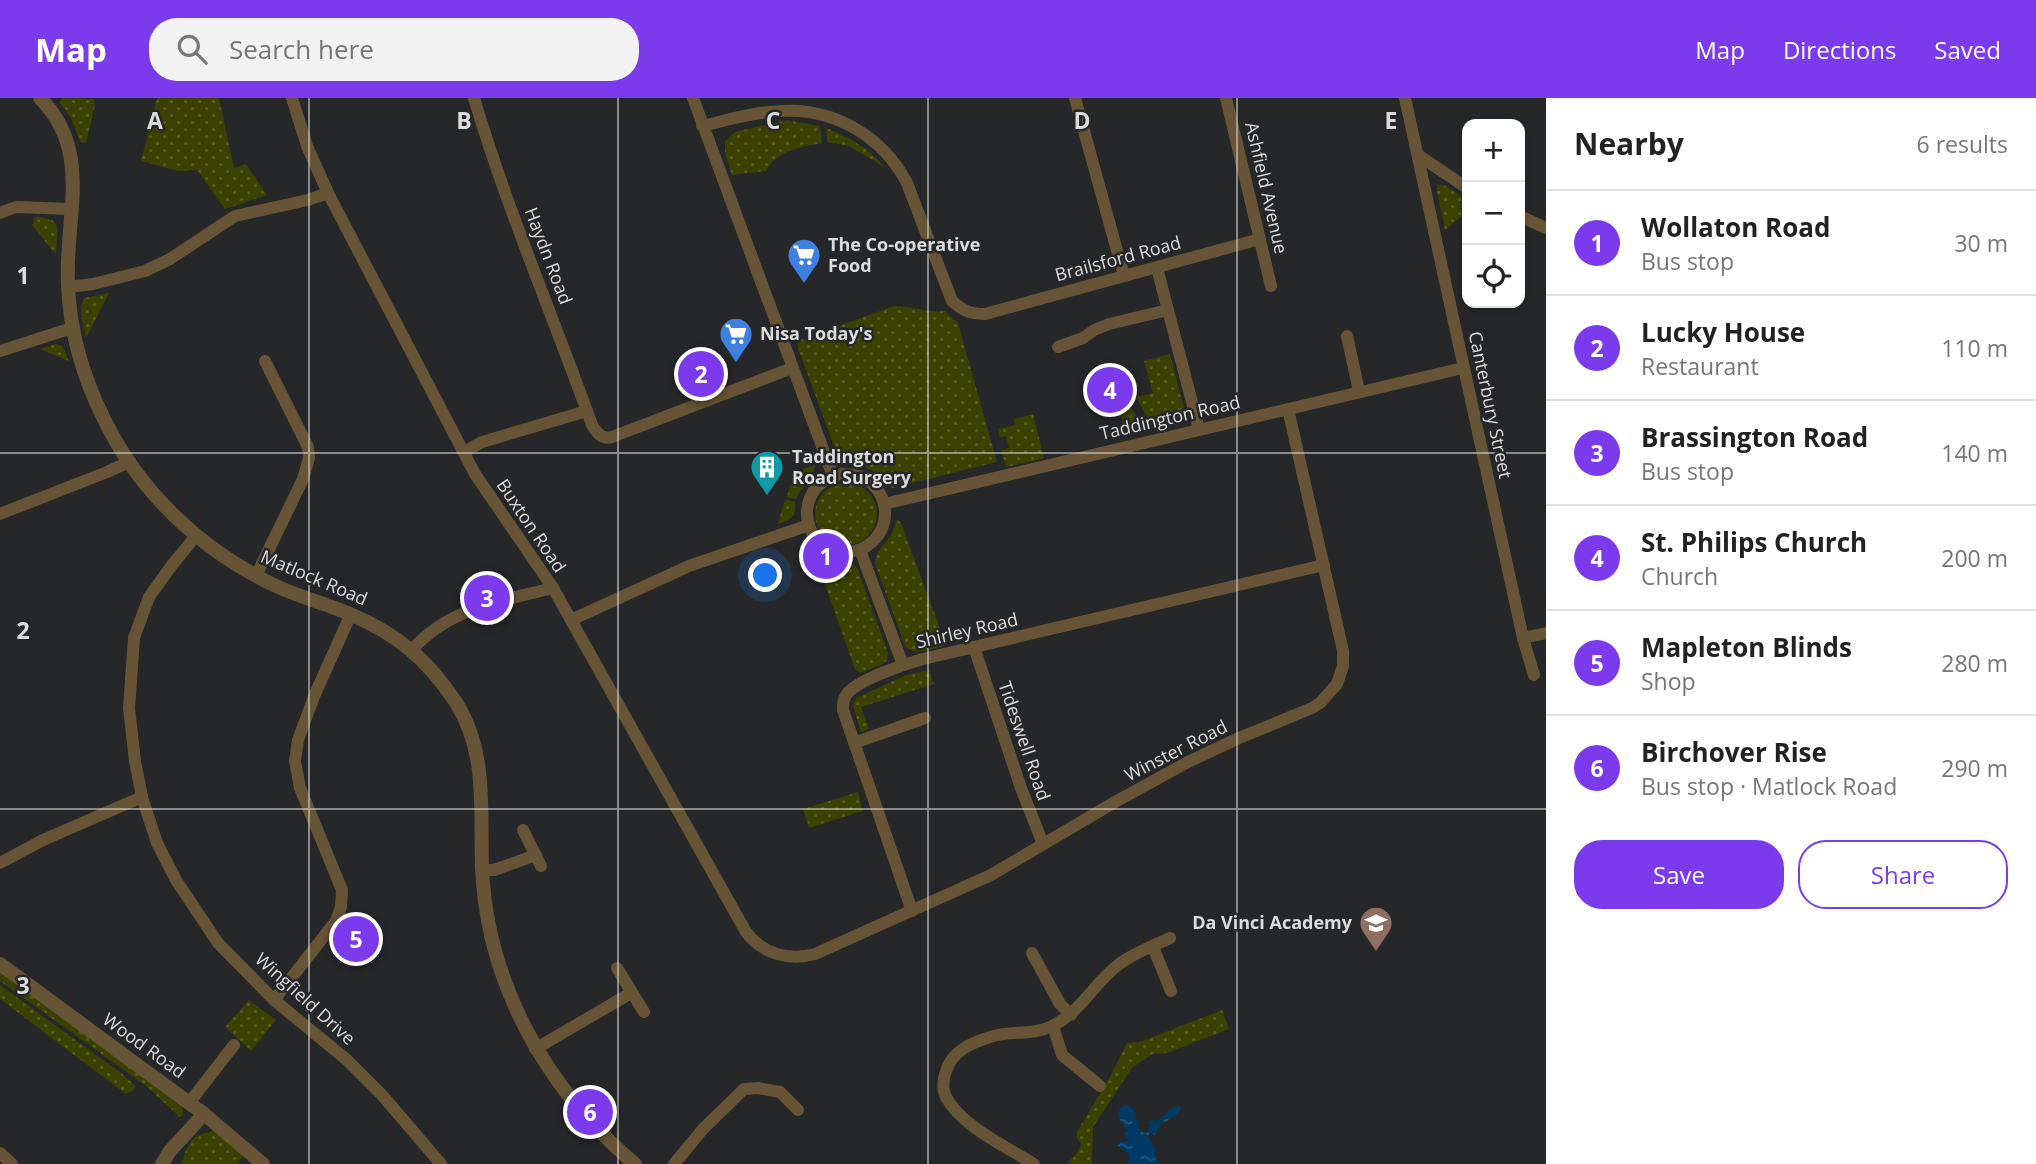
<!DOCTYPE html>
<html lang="en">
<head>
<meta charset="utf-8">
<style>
  :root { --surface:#fff; --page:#f2f2f2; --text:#222; --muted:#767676; --line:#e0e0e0; --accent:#7c3aed }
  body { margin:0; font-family:"Open Sans",sans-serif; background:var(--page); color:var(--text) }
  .controls { position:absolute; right:21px; top:21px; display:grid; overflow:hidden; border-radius:14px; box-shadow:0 2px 5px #0004 }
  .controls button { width:63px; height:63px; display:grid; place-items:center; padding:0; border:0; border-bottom:2px solid var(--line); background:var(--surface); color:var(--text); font:35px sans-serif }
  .you { position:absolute; left:766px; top:478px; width:24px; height:24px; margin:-18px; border:5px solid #fff; border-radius:50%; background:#1a73e8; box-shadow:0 0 0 10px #1a73e833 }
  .badge { display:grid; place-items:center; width:46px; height:46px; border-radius:50%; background:var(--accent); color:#fff; font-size:23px; font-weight:700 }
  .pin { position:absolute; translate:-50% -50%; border:4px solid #fff; box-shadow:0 2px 7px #0006 }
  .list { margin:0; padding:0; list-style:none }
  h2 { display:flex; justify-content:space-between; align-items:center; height:91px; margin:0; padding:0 28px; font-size:30px }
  h2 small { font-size:23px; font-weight:400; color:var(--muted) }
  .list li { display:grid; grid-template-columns:46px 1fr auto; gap:21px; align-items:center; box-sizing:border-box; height:105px; padding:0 28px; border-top:2px solid var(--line) }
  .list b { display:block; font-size:26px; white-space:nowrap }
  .list p { margin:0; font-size:23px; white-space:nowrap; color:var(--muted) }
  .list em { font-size:23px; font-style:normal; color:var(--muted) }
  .actions { display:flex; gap:14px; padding:21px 28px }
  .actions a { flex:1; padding:16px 0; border:2px solid var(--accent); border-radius:28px; text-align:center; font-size:24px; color:var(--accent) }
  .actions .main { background:var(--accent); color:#fff }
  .icon { flex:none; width:38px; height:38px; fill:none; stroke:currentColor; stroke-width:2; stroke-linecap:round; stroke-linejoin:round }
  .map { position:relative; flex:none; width:1546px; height:1066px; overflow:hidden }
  header { display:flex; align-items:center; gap:42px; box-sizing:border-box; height:98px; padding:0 35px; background:var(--accent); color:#fff }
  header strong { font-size:33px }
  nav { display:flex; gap:38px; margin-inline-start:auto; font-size:24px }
  .search { width:490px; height:63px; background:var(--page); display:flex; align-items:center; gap:18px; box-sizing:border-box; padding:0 24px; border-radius:28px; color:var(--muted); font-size:26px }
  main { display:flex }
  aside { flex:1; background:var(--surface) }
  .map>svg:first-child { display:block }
</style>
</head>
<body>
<header>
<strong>Map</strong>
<div class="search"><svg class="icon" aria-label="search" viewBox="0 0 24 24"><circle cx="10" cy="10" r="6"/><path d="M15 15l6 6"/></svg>Search here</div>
<nav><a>Map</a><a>Directions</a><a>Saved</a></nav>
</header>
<main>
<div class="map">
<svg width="1546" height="1066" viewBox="0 0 1546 1066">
  <defs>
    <pattern id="grass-dots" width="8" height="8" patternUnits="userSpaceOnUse" patternTransform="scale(1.75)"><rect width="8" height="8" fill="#3b4100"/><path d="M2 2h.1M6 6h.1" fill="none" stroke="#575c25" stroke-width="1.8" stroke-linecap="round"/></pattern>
    <pattern id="water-ripples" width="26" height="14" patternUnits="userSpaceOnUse" patternTransform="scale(1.75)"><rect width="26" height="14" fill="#003b65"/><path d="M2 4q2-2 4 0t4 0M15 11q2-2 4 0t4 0" fill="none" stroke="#25577b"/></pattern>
  </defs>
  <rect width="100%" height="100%" fill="#252729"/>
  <g fill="url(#grass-dots)">
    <polygon points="62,0 94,1 95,7 86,45 80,44 71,20 60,5"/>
    <polygon points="157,0 219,0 234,70 246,66 267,97 225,111 197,72 178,73 141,63"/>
    <path d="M787 22 820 28 822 45C801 49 777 52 766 73L732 77 725 56V43L735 34Z"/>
    <path d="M826 30C850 39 869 51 886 70L849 48 827 44Z"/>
    <polygon points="1437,86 1446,88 1467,102 1467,114 1445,132 1437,94"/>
    <path d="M35 119C65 120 57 132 56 157L32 127Z"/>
    <path d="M109 195 86 240C83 227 78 212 84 200Z"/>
    <path d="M894 208C912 208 927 215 945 213L958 225 997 364 892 390C879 371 859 367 838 359L798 250V245L801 242Z"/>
    <polygon points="56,246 63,248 69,263 39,251"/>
    <polygon points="1170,256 1186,318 1180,326 1155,333 1136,299 1153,295 1144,263"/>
    <polygon points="1127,301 1144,333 1116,340 1113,330 1123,327 1119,308 1121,302"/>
    <polygon points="1033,316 1044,360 1006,369 1001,352 1009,350 1006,338 1000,339 998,331 1015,327 1014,321"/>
    <path d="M815 367C814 380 801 389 796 401L787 399 794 374Z"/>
    <circle cx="846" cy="416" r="31"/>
    <path d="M785 401 795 404C796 419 791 422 778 426Z"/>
    <path d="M897 421 901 425 945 544 944 548C930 551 916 559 905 548L875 465 877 455 892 436Z"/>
    <polygon points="816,455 833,464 855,467 858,472 888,555 887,562 883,566 860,575 855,571 818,467 811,462"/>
    <polygon points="929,572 934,586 861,609 869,631 861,634 853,608 856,600 906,577"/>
    <polygon points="858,694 863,713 809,730 803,711"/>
    <polygon points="0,872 182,1007 183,1018 180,1019 146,988 0,883"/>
    <polygon points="0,887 121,975 136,988 132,993 126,996 0,901"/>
    <polygon points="249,902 276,922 251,953 225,929"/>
    <polygon points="1222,912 1229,931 1167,955 1152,956 1132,970 1093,1029 1092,1066 1067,1066 1079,1052 1081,1046 1077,1040 1077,1034 1111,977 1127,945 1140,944"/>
    <path d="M215 1033 246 1055 237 1066H181C189 1044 191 1036 215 1033Z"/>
  </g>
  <path fill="url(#water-ripples)" d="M1126 1006 1135 1013 1136 1021 1139 1023 1138 1030 1144 1035H1147L1150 1028 1148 1024 1153 1021 1156 1025 1173 1009 1178 1007 1181 1009C1179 1019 1169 1022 1160 1026L1155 1037 1150 1035 1148 1038 1155 1050V1056L1159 1066H1128C1131 1055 1127 1051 1117 1048L1120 1044 1129 1043 1124 1035 1129 1032 1124 1030 1123 1025 1120 1022C1116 1014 1119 1011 1126 1006Z"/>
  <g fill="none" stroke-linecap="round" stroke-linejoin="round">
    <g stroke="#675335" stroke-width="12">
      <path d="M292 0 307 48 328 95 475 376 553 490 746 834C763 856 788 863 815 856L991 777 1115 704 1188 664 1239 640 1312 610 1320 605 1337 586 1343 568V553L1288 311"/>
      <path d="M474 0C507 111 553 218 592 327 597 335 602 342 612 339L792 270"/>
      <polyline points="693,0 833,378"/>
      <polyline points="1075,0 1124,178"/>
      <polyline points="1226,0 1271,188"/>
      <path d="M1405 0C1445 180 1483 360 1523 540L1534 577"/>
      <path d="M702 28C728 22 755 14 782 13 835 10 883 39 907 85L952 203C963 213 971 216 985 216L1260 141"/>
      <polyline points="1418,57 1467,90"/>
      <polyline points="0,115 16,109 71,111"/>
      <polyline points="1520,118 1546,130"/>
      <polyline points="1157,170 1199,331"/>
      <polyline points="68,189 93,186 145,173 170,161 235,118 308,102 328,95"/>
      <polyline points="1347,238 1359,293"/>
      <polyline points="1058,249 1083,240 1094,232 1109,226 1168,212"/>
      <polyline points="0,253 72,230"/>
      <polyline points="464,354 482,344 587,313"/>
      <circle cx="846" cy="415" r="39"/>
      <polyline points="884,406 1463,270"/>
      <polyline points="0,416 107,374 129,364"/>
      <polyline points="196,438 172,467 149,499 134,540 129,610 135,663 142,699 157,745 176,782 218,845 274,902 347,962 382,997 441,1066"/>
      <polyline points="860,452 903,567"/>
      <polyline points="256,478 303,381 309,360 308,349 265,263"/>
      <polyline points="571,522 689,468 809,427"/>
      <polyline points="1523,540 1546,535"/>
      <polyline points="974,549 1021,690 1043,746"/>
      <path d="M412 552C448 510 502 503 553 490"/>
      <polyline points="854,645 925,620"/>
      <polyline points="523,732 541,768"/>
      <polyline points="0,765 43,742 142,699"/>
      <polyline points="483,772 494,772 536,757"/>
      <path d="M912 813 843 612C843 606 843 601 847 596 857 582 905 566 923 561L1324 467"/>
      <polyline points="1153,849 1171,893"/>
      <polyline points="1032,855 1060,906 1071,917"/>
      <polyline points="617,870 644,914"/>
      <polyline points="274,902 336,823 341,809 342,792 300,690 295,663 298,642 315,596 351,516"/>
      <polyline points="1053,928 1062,957 1100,988"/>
      <polyline points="535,951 631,895"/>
      <polyline points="189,1005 234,947"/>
      <polyline points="0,1055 12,1066"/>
      <polyline points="674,1066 703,1031 744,991 758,990 780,994 798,1012"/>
      <path d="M1034 1066C1007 1049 961 1028 946 999 942 992 943 981 946 973 952 953 971 945 990 939 1010 932 1032 938 1052 928 1080 915 1094 885 1118 867 1133 855 1153 848 1170 840"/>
    </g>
    <g stroke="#675335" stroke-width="14">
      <path d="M40 0C94 54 64 121 68 188 70 234 84 281 104 321 140 395 202 453 276 488 300 499 326 506 350 516 397 536 427 561 455 603 488 653 480 713 482 770 487 886 547 992 635 1066"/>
      <polyline points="0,866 204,1016 263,1066"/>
      <polyline points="162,1066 170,1053 204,1016"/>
    </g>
  </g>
  <path fill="none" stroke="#dcdcde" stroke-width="2" stroke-opacity="0.55" d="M309 0V1066M618 0V1066M928 0V1066M1237 0V1066M0 355H1546M0 711H1546"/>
  <defs>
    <symbol id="supermarket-pin" viewBox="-11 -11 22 30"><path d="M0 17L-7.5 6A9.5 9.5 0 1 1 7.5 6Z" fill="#3f7fe0" stroke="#252729"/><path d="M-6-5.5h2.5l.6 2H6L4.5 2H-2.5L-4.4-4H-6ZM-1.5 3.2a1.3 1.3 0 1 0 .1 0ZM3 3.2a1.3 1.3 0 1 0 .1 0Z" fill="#fff"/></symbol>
    <symbol id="building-pin" viewBox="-11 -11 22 30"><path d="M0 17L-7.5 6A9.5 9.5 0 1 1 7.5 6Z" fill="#0f9aa8" stroke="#252729"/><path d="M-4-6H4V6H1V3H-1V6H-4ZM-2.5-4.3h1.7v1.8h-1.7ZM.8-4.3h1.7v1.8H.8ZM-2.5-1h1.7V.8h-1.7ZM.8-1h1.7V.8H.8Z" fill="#fff"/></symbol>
    <symbol id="school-pin" viewBox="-11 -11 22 30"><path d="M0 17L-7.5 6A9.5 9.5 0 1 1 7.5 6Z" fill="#8d6e63" stroke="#252729"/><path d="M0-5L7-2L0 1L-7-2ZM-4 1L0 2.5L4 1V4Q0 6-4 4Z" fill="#fff"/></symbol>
  </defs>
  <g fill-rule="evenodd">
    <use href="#supermarket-pin" x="785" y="138" width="38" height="52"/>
    <use href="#supermarket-pin" x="717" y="217" width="38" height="52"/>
    <use href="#building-pin" x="748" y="350" width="38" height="52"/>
    <use href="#school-pin" x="1357" y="806" width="38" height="52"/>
  </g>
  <g text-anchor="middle" stroke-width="5" stroke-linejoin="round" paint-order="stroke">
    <g font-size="18" fill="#dcdcde" stroke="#252729">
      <text transform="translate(1266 90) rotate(77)" y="6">Ashfield Avenue</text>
      <text transform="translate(548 158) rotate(69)" y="6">Haydn Road</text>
      <text transform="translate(1118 161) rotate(-15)" y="6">Brailsford Road</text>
      <text transform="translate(1490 307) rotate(78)" y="6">Canterbury Street</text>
      <text transform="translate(1170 320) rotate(-13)" y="6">Taddington Road</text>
      <text transform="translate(531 428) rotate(56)" y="6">Buxton Road</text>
      <text transform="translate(314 480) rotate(23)" y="6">Matlock Road</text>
      <text transform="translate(967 533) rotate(-13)" y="6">Shirley Road</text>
      <text transform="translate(1024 643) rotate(71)" y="6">Tideswell Road</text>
      <text transform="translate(1176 653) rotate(-27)" y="6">Winster Road</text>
      <text transform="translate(305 901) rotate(42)" y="6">Wingfield Drive</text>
      <text transform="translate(144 948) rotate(36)" y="6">Wood Road</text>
    </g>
    <g font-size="18" font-weight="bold" fill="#dcdcde" stroke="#252729" text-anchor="start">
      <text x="828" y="153">The Co-operative<tspan x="828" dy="21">Food</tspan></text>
      <text x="760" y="242">Nisa Today's</text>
      <text x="792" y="365">Taddington<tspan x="792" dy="21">Road Surgery</tspan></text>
      <text x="1352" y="831" text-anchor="end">Da Vinci Academy</text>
    </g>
  </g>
  <g font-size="23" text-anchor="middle" font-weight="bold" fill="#dcdcde" stroke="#252729" stroke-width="5" stroke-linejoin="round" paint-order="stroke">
    <text x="155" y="31">A</text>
    <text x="464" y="31">B</text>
    <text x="773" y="31">C</text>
    <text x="1082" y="31">D</text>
    <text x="1391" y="31">E</text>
    <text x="23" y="186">1</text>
    <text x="23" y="541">2</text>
    <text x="23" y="896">3</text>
  </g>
</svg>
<div class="controls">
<button>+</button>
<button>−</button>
<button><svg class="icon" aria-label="locate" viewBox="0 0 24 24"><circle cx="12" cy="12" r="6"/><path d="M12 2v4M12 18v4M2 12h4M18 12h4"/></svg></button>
</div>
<div class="you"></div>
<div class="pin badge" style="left:826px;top:458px">1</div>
<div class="pin badge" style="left:701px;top:276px">2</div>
<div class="pin badge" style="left:487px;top:500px">3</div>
<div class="pin badge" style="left:1110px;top:292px">4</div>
<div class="pin badge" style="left:356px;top:841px">5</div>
<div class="pin badge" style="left:590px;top:1014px">6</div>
</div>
<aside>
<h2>Nearby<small>6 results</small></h2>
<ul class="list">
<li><span class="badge">1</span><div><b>Wollaton Road</b><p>Bus stop</p></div><em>30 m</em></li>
<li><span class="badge">2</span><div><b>Lucky House</b><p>Restaurant</p></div><em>110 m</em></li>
<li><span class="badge">3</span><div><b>Brassington Road</b><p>Bus stop</p></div><em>140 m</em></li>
<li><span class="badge">4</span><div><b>St. Philips Church</b><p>Church</p></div><em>200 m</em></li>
<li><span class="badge">5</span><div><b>Mapleton Blinds</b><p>Shop</p></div><em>280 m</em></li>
<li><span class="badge">6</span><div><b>Birchover Rise</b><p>Bus stop · Matlock Road</p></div><em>290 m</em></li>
</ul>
<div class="actions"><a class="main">Save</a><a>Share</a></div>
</aside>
</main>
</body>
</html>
